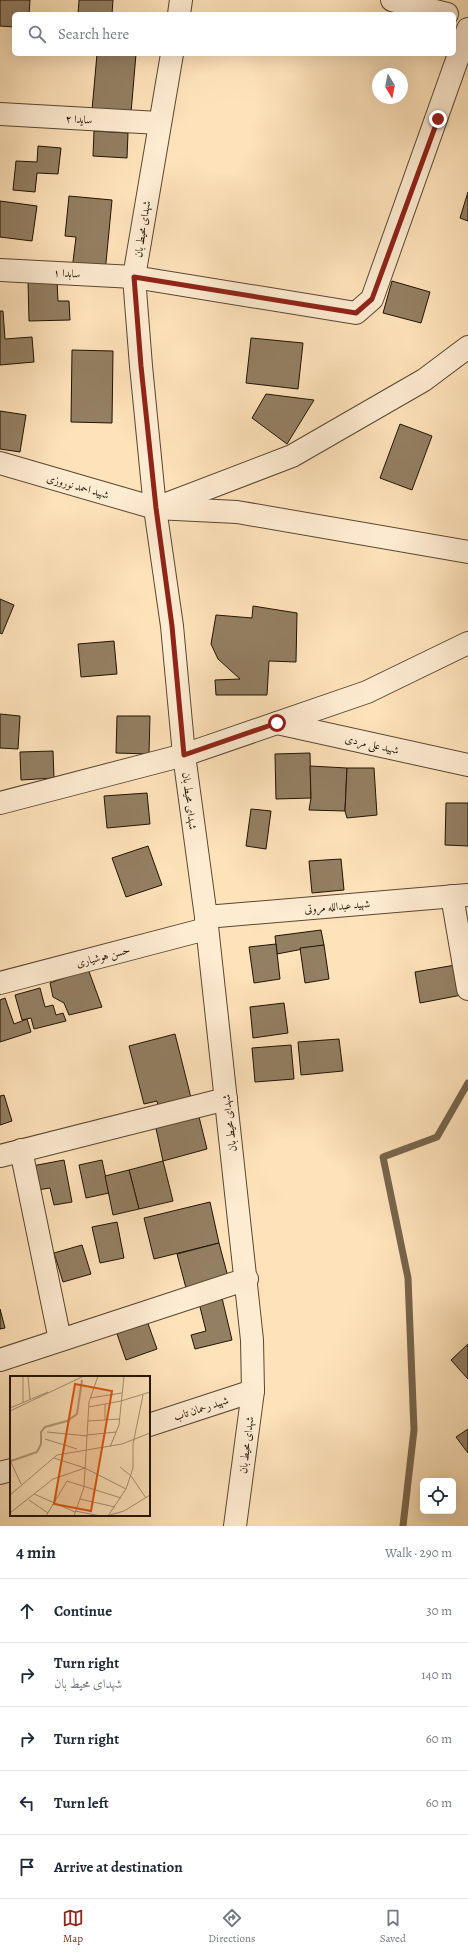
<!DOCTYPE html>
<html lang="en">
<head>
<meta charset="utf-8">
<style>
  :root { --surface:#fff; --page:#f2f2f3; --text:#1f2937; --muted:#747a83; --line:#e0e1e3; --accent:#8f2418 }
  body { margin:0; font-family:Alegreya,Amiri,serif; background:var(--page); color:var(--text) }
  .controls { position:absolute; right:12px; bottom:12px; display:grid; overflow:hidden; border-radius:6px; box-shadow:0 4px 16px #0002 }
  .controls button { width:36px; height:36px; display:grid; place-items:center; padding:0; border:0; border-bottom:1px solid var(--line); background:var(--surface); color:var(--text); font:20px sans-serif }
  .compass { position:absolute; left:372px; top:68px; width:36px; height:36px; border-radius:50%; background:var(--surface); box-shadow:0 4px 16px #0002; rotate:170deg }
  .stop { position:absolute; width:12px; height:12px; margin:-9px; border:3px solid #8f2418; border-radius:50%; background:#fff }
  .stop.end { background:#8f2418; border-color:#fff; box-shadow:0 1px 4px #0008 }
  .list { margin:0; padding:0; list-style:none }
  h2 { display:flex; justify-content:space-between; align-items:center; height:52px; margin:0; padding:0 16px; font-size:17px }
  h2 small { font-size:13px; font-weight:400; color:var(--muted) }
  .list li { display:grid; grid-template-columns:26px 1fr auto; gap:12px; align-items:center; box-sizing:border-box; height:64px; padding:0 16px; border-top:1px solid var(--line) }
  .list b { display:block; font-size:15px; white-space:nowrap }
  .list p { margin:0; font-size:13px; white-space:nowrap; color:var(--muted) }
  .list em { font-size:13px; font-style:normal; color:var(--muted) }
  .icon { flex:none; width:22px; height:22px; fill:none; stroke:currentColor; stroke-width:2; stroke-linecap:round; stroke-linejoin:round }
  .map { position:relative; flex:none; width:468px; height:1526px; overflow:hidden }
  .search { position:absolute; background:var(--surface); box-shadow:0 4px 16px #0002; left:12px; right:12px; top:12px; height:44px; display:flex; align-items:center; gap:10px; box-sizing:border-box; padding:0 14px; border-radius:6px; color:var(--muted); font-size:15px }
  .sheet { height:372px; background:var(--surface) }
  nav { display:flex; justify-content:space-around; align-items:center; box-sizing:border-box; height:56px; border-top:1px solid var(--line); background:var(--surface); font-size:11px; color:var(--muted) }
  nav a { display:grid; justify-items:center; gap:2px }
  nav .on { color:var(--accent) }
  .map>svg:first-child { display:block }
</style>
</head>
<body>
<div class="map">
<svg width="468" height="1526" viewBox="0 0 468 1526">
  <rect width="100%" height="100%" fill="#fee2ba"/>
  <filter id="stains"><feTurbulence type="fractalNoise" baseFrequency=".005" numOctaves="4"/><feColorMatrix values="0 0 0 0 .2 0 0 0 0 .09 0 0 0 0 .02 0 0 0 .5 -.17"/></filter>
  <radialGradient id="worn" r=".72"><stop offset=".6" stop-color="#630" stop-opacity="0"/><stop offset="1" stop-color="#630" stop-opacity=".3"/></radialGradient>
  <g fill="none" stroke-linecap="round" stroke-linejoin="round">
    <polyline stroke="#78654c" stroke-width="7" points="403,1526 414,1430 408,1278 383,1157 437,1137 468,1083"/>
  </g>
  <g fill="#937f62" stroke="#201303">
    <polygon points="0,0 30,0 29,14 14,14 14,27 0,26"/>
    <polygon points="79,0 113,0 112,14 78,14"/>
    <polygon points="97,54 136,54 131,113 92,110"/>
    <polygon points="94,131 128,133 127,158 93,156"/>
    <polygon points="38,146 61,148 58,174 37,173 35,192 13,190 16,161 37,162"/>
    <polygon points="468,192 468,221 460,218"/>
    <polygon points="69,196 112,200 105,273 72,270 76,237 65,236"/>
    <polygon points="0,201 37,206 32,241 0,237"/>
    <polygon points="28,281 57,281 58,301 69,301 70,320 29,321"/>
    <polygon points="392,281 430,292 421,323 383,313"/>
    <polygon points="0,311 3,311 5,339 32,337 34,362 0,365"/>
    <polygon points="251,338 303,343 298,389 246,383"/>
    <polygon points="72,350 113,351 112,423 71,422"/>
    <polygon points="266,394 314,400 287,444 252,418"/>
    <polygon points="0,411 26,415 20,452 0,449"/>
    <polygon points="400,424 432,436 412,490 380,478"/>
    <polygon points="0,599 14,605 2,634 0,633"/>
    <polygon points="253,606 297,613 296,662 269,661 267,695 216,695 215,680 240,679 218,659 211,644 216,615 252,618"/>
    <polygon points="114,641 117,674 81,677 78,644"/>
    <polygon points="0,714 20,716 18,749 0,748"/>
    <polygon points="117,716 150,716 149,754 116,753"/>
    <polygon points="53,751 54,778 21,780 20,752"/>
    <polygon points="310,753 311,798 276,799 275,754"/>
    <polygon points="310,766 347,768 345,811 309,810 311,798"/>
    <polygon points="347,768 374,768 377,815 347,818 345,811"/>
    <polygon points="147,793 150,824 107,828 104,796"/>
    <polygon points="446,803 468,803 468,846 445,845"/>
    <polygon points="251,809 271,811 266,849 246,846"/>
    <polygon points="148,846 162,885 126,897 112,858"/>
    <polygon points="341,859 344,890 312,893 309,861"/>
    <polygon points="321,930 324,945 277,954 275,936"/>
    <polygon points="276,944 280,979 254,983 249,947"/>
    <polygon points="324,945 329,979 305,983 300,948"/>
    <polygon points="461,964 467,994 420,1003 415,972"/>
    <polygon points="88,969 102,1007 69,1015 64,1003 53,997 50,983"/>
    <polygon points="40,988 45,1007 53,1005 56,1015 63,1013 66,1021 34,1029 31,1018 22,1020 15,995"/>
    <polygon points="5,998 14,1024 27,1019 31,1032 0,1042 0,1000"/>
    <polygon points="284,1003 288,1033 253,1038 250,1007"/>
    <polygon points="175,1034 192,1102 159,1110 157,1101 144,1104 129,1046"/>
    <polygon points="339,1039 343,1071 301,1075 298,1042"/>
    <polygon points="291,1045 294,1079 255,1082 252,1048"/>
    <polygon points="4,1095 12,1121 0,1125 0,1096"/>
    <polygon points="197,1109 207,1149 163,1161 154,1119"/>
    <polygon points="64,1160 72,1202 54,1205 50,1188 37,1190 32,1166"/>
    <polygon points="102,1160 109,1193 86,1198 79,1165"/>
    <polygon points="163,1161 173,1201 139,1209 129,1170"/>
    <polygon points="129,1170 139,1209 113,1215 105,1176"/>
    <polygon points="210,1202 219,1243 154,1259 144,1218"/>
    <polygon points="117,1222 124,1258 100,1263 92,1227"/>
    <polygon points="219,1243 228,1277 186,1288 177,1254"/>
    <polygon points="82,1245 91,1274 63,1282 54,1253"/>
    <polygon points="222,1298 232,1340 195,1349 191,1335 206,1331 199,1303"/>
    <polygon points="0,1309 5,1328 0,1329"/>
    <polygon points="146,1318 157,1349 126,1360 115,1328"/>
    <polygon points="468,1344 468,1379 451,1360"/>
    <polygon points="468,1429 468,1453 456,1437"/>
  </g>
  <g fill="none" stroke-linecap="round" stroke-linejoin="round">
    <defs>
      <g id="minor">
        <polyline points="392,0 447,14"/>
        <polyline points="179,14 181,0"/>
        <polyline points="172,54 134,277 141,366 155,508 172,626 184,755 206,917 252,1340 253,1391 235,1526"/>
        <polyline points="0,114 159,123"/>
        <polyline points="0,270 134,277 356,313 372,299 468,29"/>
        <polyline points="0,463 155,508 237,512 468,552"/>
        <polyline points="164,505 292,456 424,380 468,347"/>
        <polyline points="277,723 468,765"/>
        <polyline points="0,803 184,755 367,692 468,643"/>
        <polyline points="452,896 468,989"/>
        <polyline points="206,917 468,895"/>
        <polyline points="0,983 206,929"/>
        <polyline points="21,1150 60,1340"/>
        <polyline points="0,1156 226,1099"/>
        <polyline points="0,1360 247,1279"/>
        <polyline points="149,1425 253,1391"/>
        <polyline points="0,1473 11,1470"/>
      </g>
    </defs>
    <use href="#minor" stroke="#584731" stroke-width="24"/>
    <use href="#minor" stroke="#feecd2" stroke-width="22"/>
  </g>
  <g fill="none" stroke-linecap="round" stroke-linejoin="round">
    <polyline stroke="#8f2418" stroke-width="5" points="277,723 184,755 172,626 156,508 141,366 134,277 356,313 372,299 438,119"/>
  </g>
  <g text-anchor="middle" stroke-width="3.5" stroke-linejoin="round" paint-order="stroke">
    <g font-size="11" fill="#201303" stroke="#feecd2">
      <text transform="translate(79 119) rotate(3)" y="4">سایدا ۲</text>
      <text transform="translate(142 229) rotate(-81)" y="4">شهدای محیط بان</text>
      <text transform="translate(67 273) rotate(3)" y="4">سابدا ۱</text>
      <text transform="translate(78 486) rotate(16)" y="4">شهید احمد نوروزی</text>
      <text transform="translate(372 744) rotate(13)" y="4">شهید علی مردی</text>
      <text transform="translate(190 801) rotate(83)" y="4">شهدای محیط بان</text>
      <text transform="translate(337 906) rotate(-5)" y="4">شهید عبدالله مروتی</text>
      <text transform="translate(103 956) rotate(-15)" y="4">حسن هوشیاری</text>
      <text transform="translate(229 1123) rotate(-97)" y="4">شهدای محیط بان</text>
      <text transform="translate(201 1408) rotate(-18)" y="4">شهید رحمان تاب</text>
      <text transform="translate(246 1445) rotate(-83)" y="4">شهدای محیط بان</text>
    </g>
  </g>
  <g transform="translate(10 1376)">
    <rect width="140" height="140" fill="#fee2ba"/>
    <path fill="none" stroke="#b39c7c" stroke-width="2" d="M1 85 27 76 31 68V56L35 51 57 45 67 38 72 4"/>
    <path fill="none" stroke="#a58f71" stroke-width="1" d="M13 0V26M18 0 20 23M80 22 112 17M95 28V44M79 31 111 25 140 16M0 32 38 16M0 35 74 0M78 45 110 43M37 56 77 60M77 59 106 56M35 63 67 73M100 71 109 49 114 0M44 82 75 92 116 113M0 84 11 108M110 91 121 100M121 100 136 122M24 118 65 136M0 119 47 79 112 68 140 57M70 123 105 131M19 124 38 137M65 135 91 140M0 137 43 103 75 92M100 139 114 135 140 119M36 140 57 105 111 122M64 140 74 111 79 26 88 0M98 140 116 113 123 92V68L133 19"/>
    <path fill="#de560c" fill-opacity="0.15" stroke="#de560c" stroke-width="2" d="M65 8 102 15 81 135 44 128Z"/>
    <rect width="140" height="140" fill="none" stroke="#201303" stroke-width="2"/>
  </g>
  <rect width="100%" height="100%" filter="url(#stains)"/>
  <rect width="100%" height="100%" fill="url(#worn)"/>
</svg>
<div class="controls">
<button><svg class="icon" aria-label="locate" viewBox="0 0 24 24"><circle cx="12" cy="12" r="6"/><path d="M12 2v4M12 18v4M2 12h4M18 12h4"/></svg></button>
</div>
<svg class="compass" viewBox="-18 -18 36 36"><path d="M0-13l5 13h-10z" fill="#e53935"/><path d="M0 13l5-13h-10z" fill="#747a83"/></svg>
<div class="stop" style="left:277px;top:723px"></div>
<div class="stop end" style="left:438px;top:119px"></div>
<div class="search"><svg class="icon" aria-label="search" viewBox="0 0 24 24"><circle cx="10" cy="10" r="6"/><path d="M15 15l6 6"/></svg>Search here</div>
</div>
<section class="sheet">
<h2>4 min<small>Walk · 290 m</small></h2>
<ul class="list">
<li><svg class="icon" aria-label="ahead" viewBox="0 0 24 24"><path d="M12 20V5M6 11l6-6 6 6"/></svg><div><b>Continue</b></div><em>30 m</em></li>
<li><svg class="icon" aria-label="right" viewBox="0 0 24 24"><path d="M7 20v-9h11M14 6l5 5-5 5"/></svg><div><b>Turn right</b><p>شهدای محیط بان</p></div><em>140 m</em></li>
<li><svg class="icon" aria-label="right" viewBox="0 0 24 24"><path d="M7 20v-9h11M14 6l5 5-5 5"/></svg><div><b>Turn right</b></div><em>60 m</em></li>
<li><svg class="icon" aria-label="left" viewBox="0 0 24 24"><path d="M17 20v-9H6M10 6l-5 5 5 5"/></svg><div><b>Turn left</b></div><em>60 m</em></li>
<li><svg class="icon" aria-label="arrive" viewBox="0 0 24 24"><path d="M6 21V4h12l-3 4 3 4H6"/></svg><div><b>Arrive at destination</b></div></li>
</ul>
</section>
<nav>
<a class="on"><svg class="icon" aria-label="map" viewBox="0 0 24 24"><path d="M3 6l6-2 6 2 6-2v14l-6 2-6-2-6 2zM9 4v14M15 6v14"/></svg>Map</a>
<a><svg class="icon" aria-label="directions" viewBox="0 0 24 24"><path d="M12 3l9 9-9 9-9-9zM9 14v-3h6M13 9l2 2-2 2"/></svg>Directions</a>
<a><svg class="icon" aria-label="saved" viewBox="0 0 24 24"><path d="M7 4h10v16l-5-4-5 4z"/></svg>Saved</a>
</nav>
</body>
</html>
